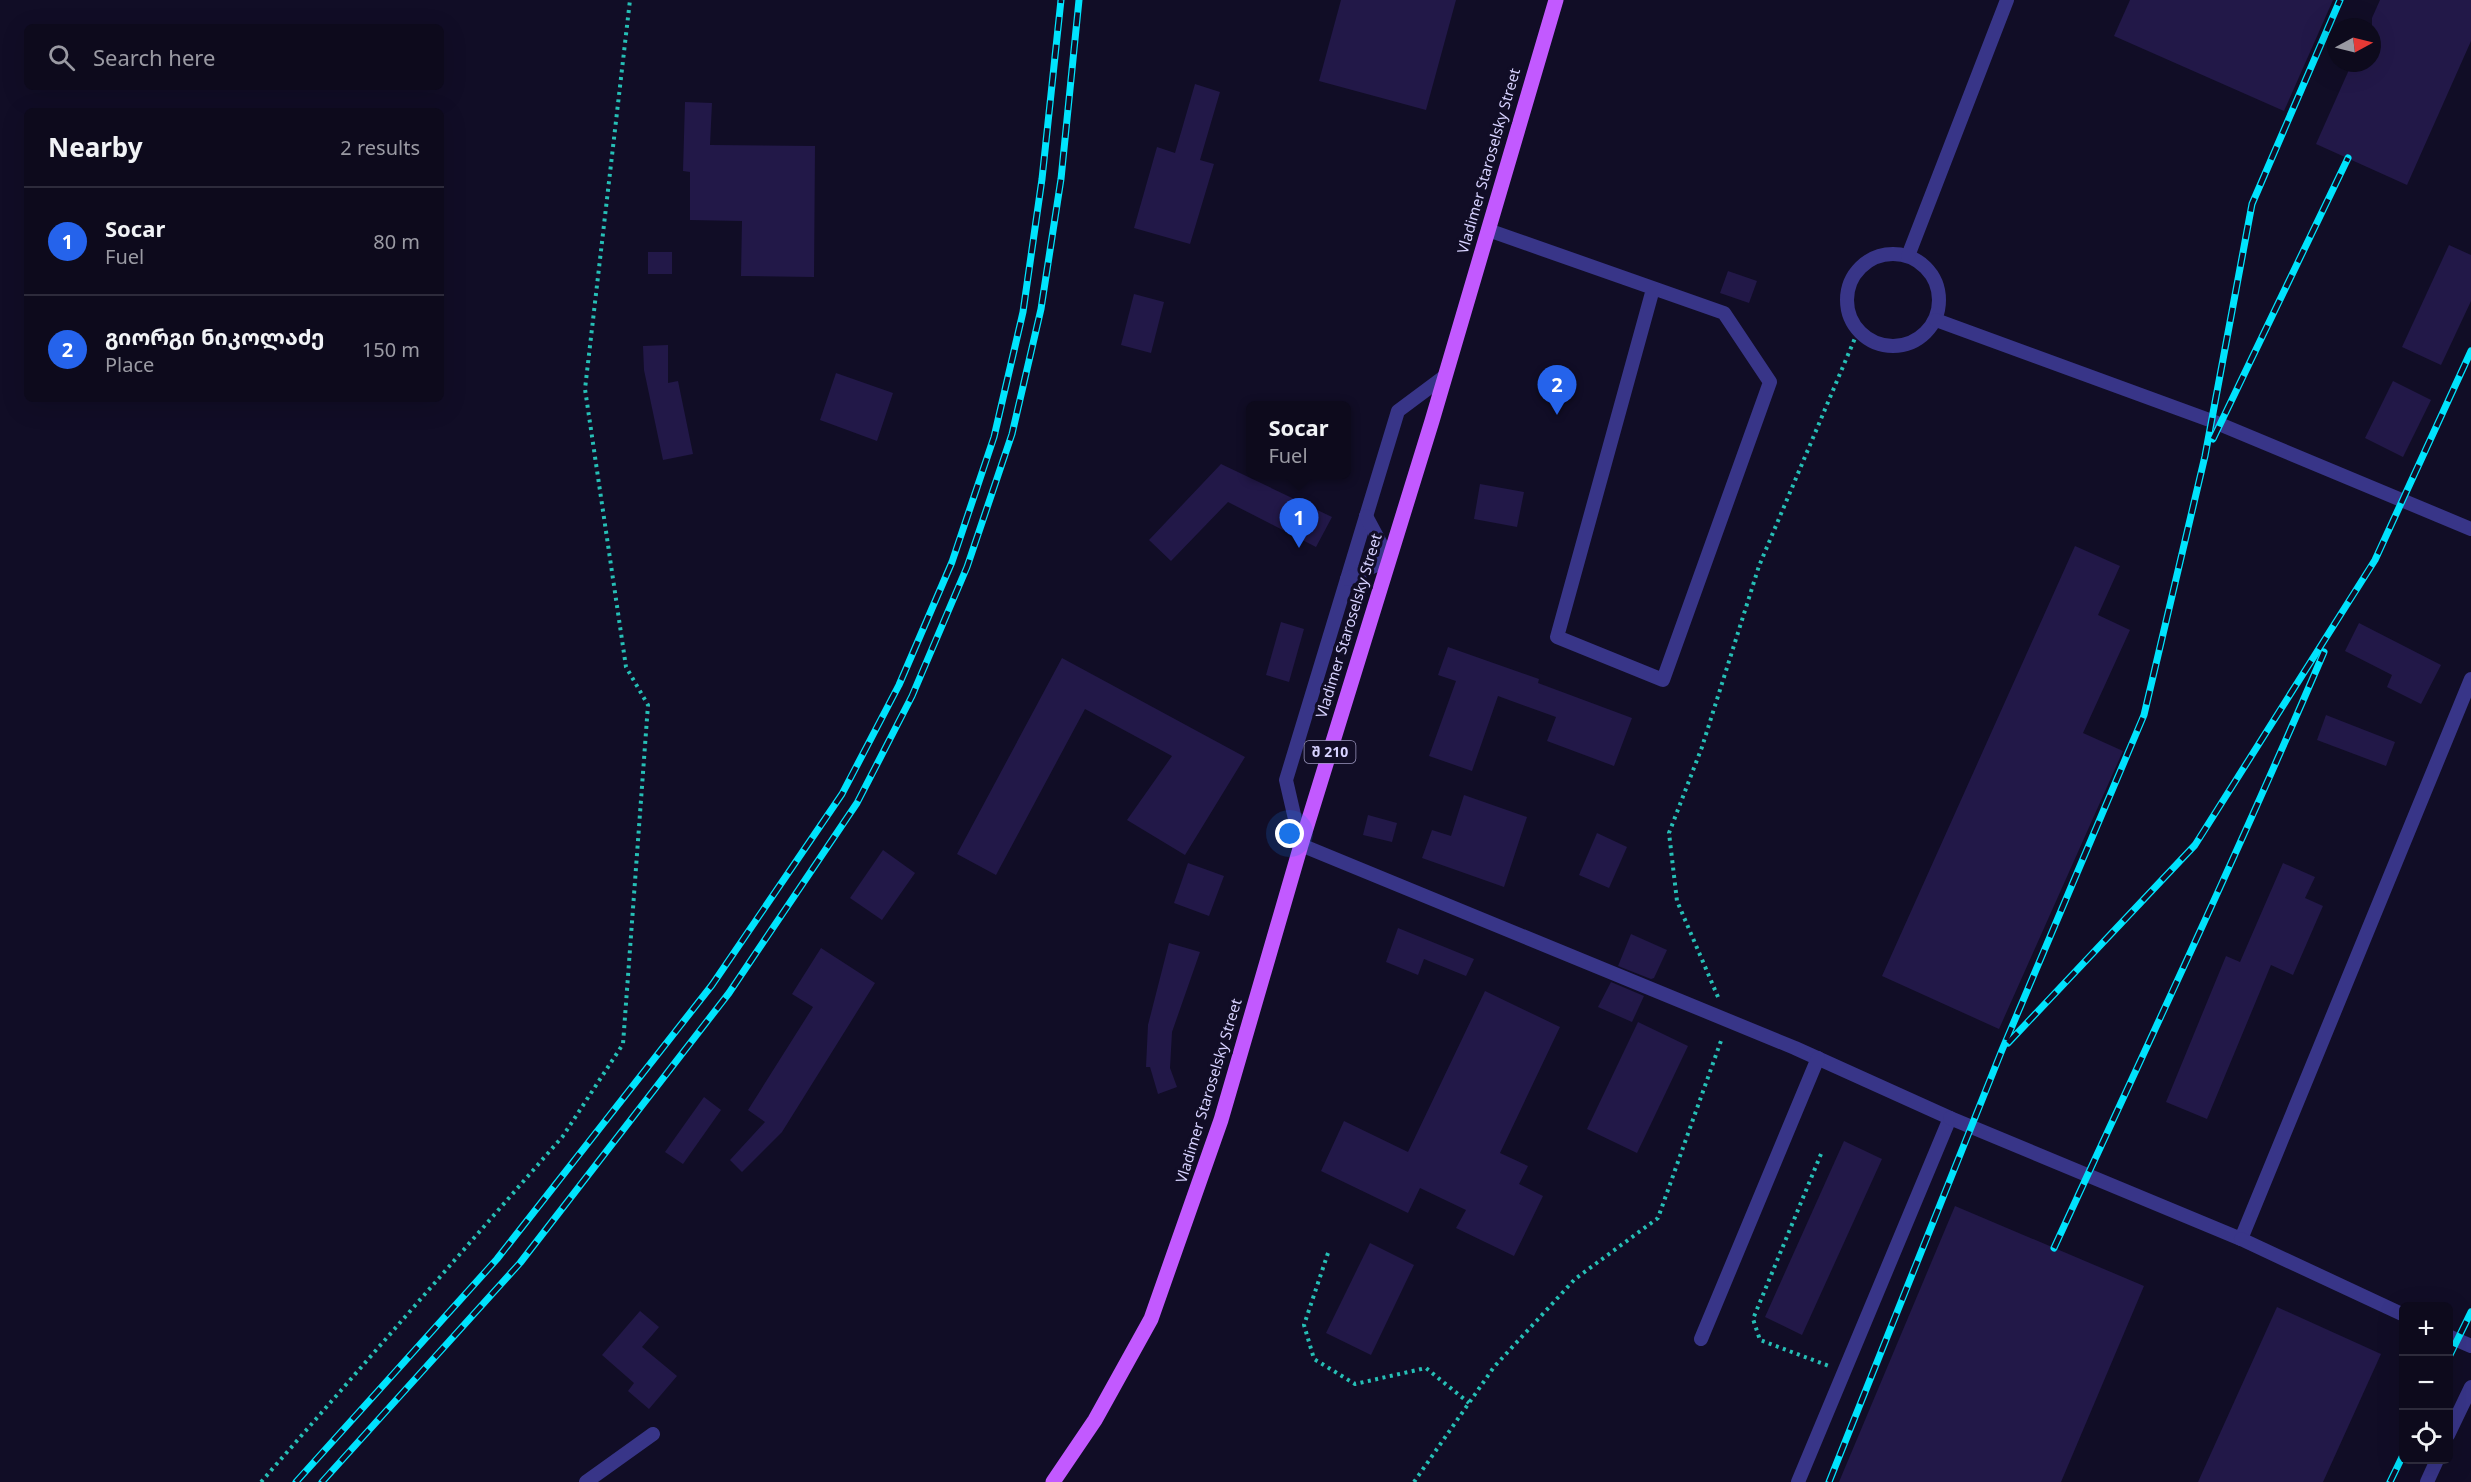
<!DOCTYPE html>
<html lang="en">
<head>
<meta charset="utf-8">
<style>
  :root { --surface:#0d0a1c; --page:#161325; --text:#f1f3f6; --muted:#9a9aa3; --line:#2d2b3b; --accent:#2563eb }
  body { margin:0; font-family:"Noto Sans","Noto Sans Georgian",sans-serif; background:var(--page); color:var(--text) }
  .controls { position:absolute; right:18px; bottom:18px; display:grid; overflow:hidden; border-radius:9px; box-shadow:0 6px 24px #0002 }
  .controls button { width:54px; height:54px; display:grid; place-items:center; padding:0; border:0; border-bottom:2px solid var(--line); background:var(--surface); color:var(--text); font:30px sans-serif }
  .compass { position:absolute; left:2327px; top:18px; width:54px; height:54px; border-radius:50%; background:var(--surface); box-shadow:0 6px 24px #0002; rotate:83deg }
  .you { position:absolute; left:1290px; top:834px; width:21px; height:21px; margin:-15px; border:4px solid #fff; border-radius:50%; background:#1a73e8; box-shadow:0 0 0 9px #1a73e833 }
  .badge { display:grid; place-items:center; width:39px; height:39px; border-radius:50%; background:var(--accent); color:#fff; font-size:20px; font-weight:700 }
  .pin { position:absolute; translate:-50% -50px; filter:drop-shadow(0 2px 3px #0008) }
  .pin::after { content:''; position:absolute; top:32px; width:21px; height:18px; background:inherit; clip-path:polygon(0 0,100% 0,50% 100%) }
  .popup { position:absolute; left:1246px; top:401px; width:105px; height:78px; box-sizing:border-box; display:grid; place-content:center; border-radius:9px; background:var(--surface); filter:drop-shadow(0 2px 4px #0005); font-size:20px; white-space:nowrap; color:var(--muted) }
  .popup b { font-size:22px; color:var(--text) }
  .popup::after { content:''; position:absolute; left:50%; top:100%; margin-left:-12px; border:12px solid transparent; border-top-color:var(--surface) }
  .list { margin:0; padding:0; list-style:none }
  h2 { display:flex; justify-content:space-between; align-items:center; height:78px; margin:0; padding:0 24px; font-size:26px }
  h2 small { font-size:20px; font-weight:400; color:var(--muted) }
  .list li { display:grid; grid-template-columns:39px 1fr auto; gap:18px; align-items:center; box-sizing:border-box; height:108px; padding:0 24px; border-top:2px solid var(--line) }
  .list b { display:block; font-size:22px; white-space:nowrap }
  .list p { margin:0; font-size:20px; white-space:nowrap; color:var(--muted) }
  .list em { font-size:20px; font-style:normal; color:var(--muted) }
  .icon { flex:none; width:33px; height:33px; fill:none; stroke:currentColor; stroke-width:2; stroke-linecap:round; stroke-linejoin:round }
  .map { position:relative; flex:none; width:2471px; height:1482px; overflow:hidden }
  .search { position:absolute; background:var(--surface); box-shadow:0 6px 24px #0002; left:24px; top:24px; width:420px; height:66px; display:flex; align-items:center; gap:15px; box-sizing:border-box; padding:0 21px; border-radius:9px; color:var(--muted); font-size:22px }
  .panel { position:absolute; background:var(--surface); box-shadow:0 6px 24px #0002; left:24px; top:108px; width:420px; height:294px; border-radius:9px }
  .map>svg:first-child { display:block }
</style>
</head>
<body>
<div class="map">
<svg width="2471" height="1482" viewBox="0 0 2471 1482">
  <rect width="100%" height="100%" fill="#110d26"/>
  <g fill="#221848">
    <polygon points="1341,0 1456,0 1426,110 1319,81"/>
    <polygon points="2130,0 2333,0 2284,111 2114,36"/>
    <polygon points="2380,0 2471,0 2471,41 2407,185 2316,144 2352,63 2372,63 2372,18"/>
    <polygon points="1195,84 1220,92 1200,160 1214,164 1190,244 1134,228 1157,147 1175,153"/>
    <polygon points="685,102 712,103 710,145 815,146 814,277 741,276 742,221 690,220 690,172 683,171"/>
    <polygon points="2449,245 2471,255 2471,301 2441,365 2402,347"/>
    <rect x="648" y="252" width="24" height="22"/>
    <polygon points="1728,271 1757,281 1749,303 1720,293"/>
    <polygon points="1134,294 1164,302 1151,353 1121,345"/>
    <polygon points="668,345 668,383 678,381 693,454 663,460 644,370 643,346"/>
    <polygon points="836,373 893,393 877,441 820,420"/>
    <polygon points="2393,381 2431,400 2403,457 2365,438"/>
    <polygon points="1221,464 1332,517 1316,547 1228,502 1171,561 1149,540"/>
    <polygon points="1480,484 1524,492 1517,527 1474,519"/>
    <polygon points="2075,546 2120,566 2098,615 2130,630 2083,733 2123,751 1999,1029 1882,976"/>
    <polygon points="1281,622 1304,629 1289,682 1266,675"/>
    <polygon points="2359,623 2441,665 2421,704 2387,687 2392,675 2345,651"/>
    <polygon points="1448,647 1539,679 1538,683 1632,718 1614,766 1547,741 1556,717 1498,696 1472,771 1429,756 1456,681 1438,675"/>
    <polygon points="1062,658 1245,757 1185,855 1127,820 1172,756 1085,709 996,875 957,854"/>
    <polygon points="2326,715 2395,742 2386,766 2317,740"/>
    <polygon points="1464,795 1527,817 1504,887 1422,858 1432,830 1451,836"/>
    <polygon points="1368,815 1397,823 1392,842 1363,835"/>
    <polygon points="1597,833 1627,847 1609,888 1579,875"/>
    <polygon points="883,850 915,873 882,920 850,898"/>
    <polygon points="1188,863 1224,876 1209,916 1174,903"/>
    <polygon points="2283,863 2315,877 2305,898 2323,906 2293,975 2271,965 2207,1119 2166,1102 2226,956 2240,962"/>
    <polygon points="1398,928 1474,959 1466,976 1424,959 1418,975 1386,962"/>
    <polygon points="1631,934 1667,950 1654,978 1651,979 1618,966"/>
    <polygon points="1169,943 1200,952 1172,1032 1170,1068 1177,1087 1158,1094 1150,1067 1146,1067 1148,1025"/>
    <polygon points="821,948 875,983 782,1132 742,1172 730,1160 765,1122 748,1110 813,1007 792,994"/>
    <polygon points="1611,982 1644,996 1632,1022 1598,1007"/>
    <polygon points="1485,991 1560,1027 1500,1153 1528,1166 1519,1184 1543,1196 1514,1256 1456,1228 1466,1210 1420,1188 1408,1213 1321,1171 1344,1121 1408,1152"/>
    <polygon points="1638,1022 1688,1046 1637,1153 1587,1129"/>
    <polygon points="704,1097 721,1110 683,1164 665,1152"/>
    <polygon points="1844,1141 1882,1159 1802,1335 1765,1317"/>
    <polygon points="1955,1206 2144,1286 2061,1482 1839,1482"/>
    <polygon points="1370,1243 1414,1265 1371,1355 1326,1333"/>
    <polygon points="2277,1307 2381,1354 2323,1482 2198,1482"/>
    <polygon points="640,1311 659,1327 642,1347 677,1376 649,1409 628,1391 634,1383 602,1355"/>
  </g>
  <g fill="none" stroke-linecap="round" stroke-linejoin="round">
    <g stroke="#26bfb6" stroke-width="4" stroke-dasharray="3 4.5" stroke-linecap="butt">
      <polyline points="1718,997 1677,901 1669,833 1702,747 1759,566 1858,331"/>
      <polyline points="1821,1154 1753,1319 1760,1340 1829,1366"/>
      <polyline points="1328,1253 1304,1325 1314,1359 1355,1384 1426,1368 1469,1403"/>
      <polyline points="261,1482 563,1136 623,1044 648,705 626,667 585,389 630,0"/>
      <polyline points="1414,1482 1494,1367 1575,1279 1658,1218 1722,1038"/>
    </g>
    <g stroke="#383588" stroke-width="14">
      <polyline points="1488,230 1724,313 1770,382 1663,680 1557,637 1653,289"/>
      <circle cx="1893" cy="300" r="46"/>
      <polyline points="1908,256 2007,0"/>
      <polyline points="1936,320 2212,421 2471,529"/>
      <polyline points="1445,376 1398,411 1286,780 1301,845 1795,1048 1950,1118 1798,1482"/>
      <polyline points="1347,579 1389,559 1366,516"/>
      <polyline points="1950,1118 2241,1239 2471,679"/>
      <polyline points="2241,1239 2404,1315"/>
      <polyline points="2448,1336 2471,1346"/>
      <polyline points="1701,1339 1818,1058"/>
      <polyline points="2448,1435 2471,1387"/>
      <polyline points="586,1482 653,1434"/>
      <polyline points="2427,1482 2437,1460"/>
    </g>
    <polyline stroke="#c259ff" stroke-width="15" points="1053,1482 1095,1420 1151,1319 1221,1120 1301,845 1432,421 1556,0"/>
    <defs>
      <g id="rail">
        <polyline points="2213,439 2348,158"/>
        <polyline points="2008,1043 2195,845 2375,560 2471,351"/>
        <path d="M2054 1248C2145 1050 2238 853 2324 652"/>
        <polyline points="2448,1359 2471,1312"/>
        <polyline points="296,1482 497,1259 712,985 842,794 899,685 952,562 994,437 1023,312 1042,179 1061,0"/>
        <polyline points="322,1482 520,1263 729,993 857,803 912,696 967,567 1012,434 1041,309 1061,179 1079,0"/>
        <polyline points="1829,1482 2002,1050 2144,715 2205,456 2252,204 2340,0"/>
        <polyline points="2390,1482 2404,1453"/>
      </g>
    </defs>
    <use href="#rail" stroke="#00e3fd" stroke-width="7"/>
    <use href="#rail" stroke="#110d26" stroke-width="4.5" stroke-dasharray="14" stroke-linecap="butt"/>
  </g>
  <g text-anchor="middle" stroke-width="6" stroke-linejoin="round" paint-order="stroke">
    <rect fill="#110d26" stroke="#9c97be" stroke-width="1.5" x="1304.5" y="741" width="51" height="22" rx="4.5"/>
    <g font-size="14" font-weight="bold" fill="#d7d2ff">
      <text x="1330" y="757">შ 210</text>
    </g>
    <g font-size="15" fill="#d7d2ff" stroke="#110d26">
      <text transform="translate(1489 161) rotate(-74)" y="5">Vladimer Staroselsky Street</text>
      <text transform="translate(1349 626) rotate(-73)" y="5">Vladimer Staroselsky Street</text>
      <text transform="translate(1209 1091) rotate(-73)" y="5">Vladimer Staroselsky Street</text>
    </g>
  </g>
</svg>
<div class="controls">
<button>+</button>
<button>−</button>
<button><svg class="icon" aria-label="locate" viewBox="0 0 24 24"><circle cx="12" cy="12" r="6"/><path d="M12 2v4M12 18v4M2 12h4M18 12h4"/></svg></button>
</div>
<svg class="compass" viewBox="-18 -18 36 36"><path d="M0-13l5 13h-10z" fill="#e53935"/><path d="M0 13l5-13h-10z" fill="#9a9aa3"/></svg>
<div class="you"></div>
<div class="pin badge" style="left:1299px;top:548px">1</div>
<div class="popup"><b>Socar</b>Fuel</div>
<div class="pin badge" style="left:1557px;top:415px">2</div>
<div class="search"><svg class="icon" aria-label="search" viewBox="0 0 24 24"><circle cx="10" cy="10" r="6"/><path d="M15 15l6 6"/></svg>Search here</div>
<section class="panel">
<h2>Nearby<small>2 results</small></h2>
<ul class="list">
<li><span class="badge">1</span><div><b>Socar</b><p>Fuel</p></div><em>80 m</em></li>
<li><span class="badge">2</span><div><b>გიორგი ნიკოლაძე</b><p>Place</p></div><em>150 m</em></li>
</ul>
</section>
</div>
</body>
</html>
